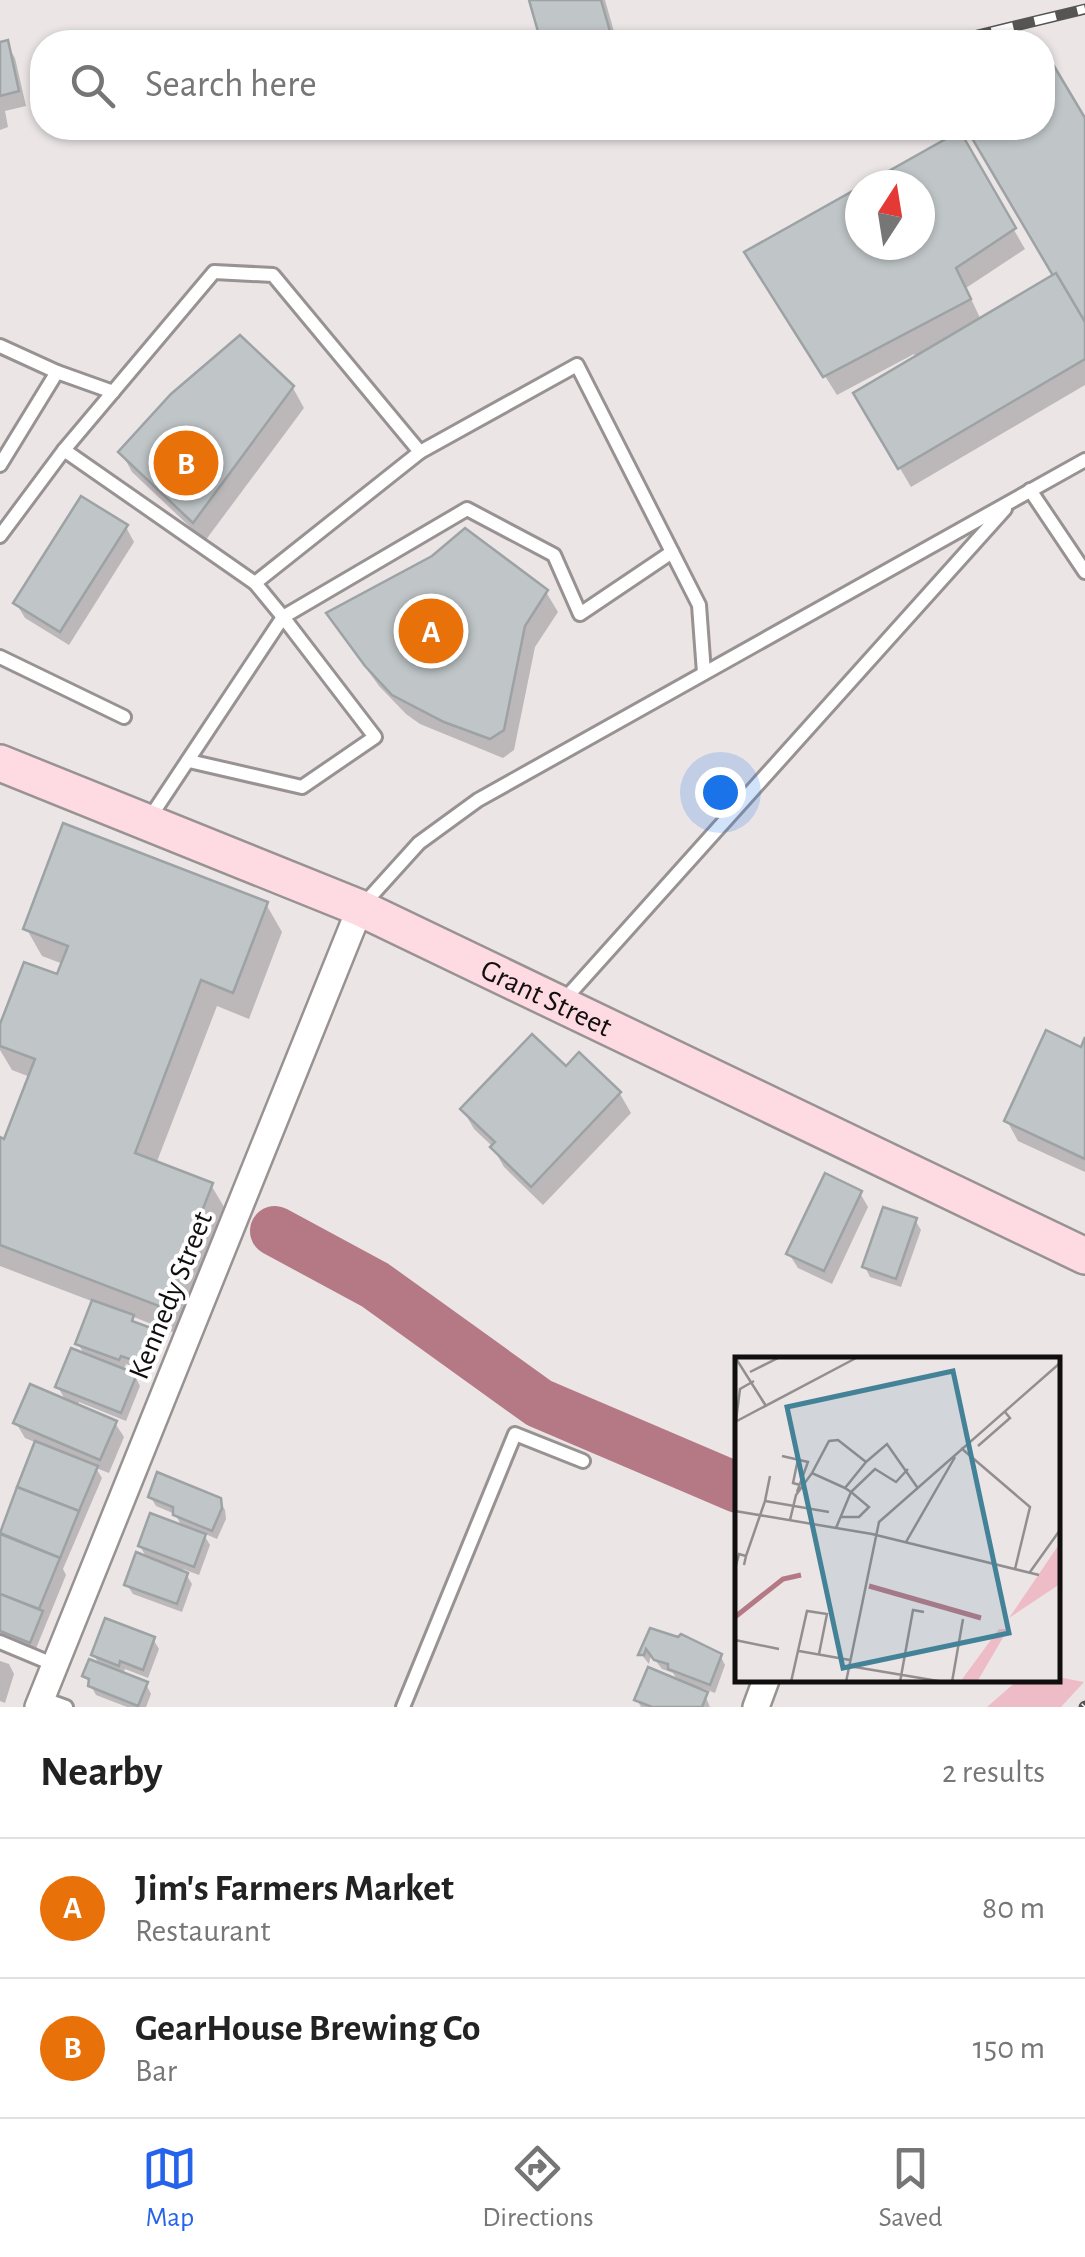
<!DOCTYPE html>
<html lang="en">
<head>
<meta charset="utf-8">
<style>
  :root { --surface:#fff; --page:#f2f2f2; --text:#222; --muted:#767676; --line:#e0e0e0; --accent:#2563eb }
  body { margin:0; font-family:"Alegreya Sans",sans-serif; background:var(--page); color:var(--text) }
  .compass { position:absolute; left:845px; top:170px; width:90px; height:90px; border-radius:50%; background:var(--surface); box-shadow:0 2px 8px #0004; rotate:12deg }
  .you { position:absolute; left:720px; top:792px; width:35px; height:35px; margin:-25px; border:8px solid #fff; border-radius:50%; background:#1a73e8; box-shadow:0 0 0 15px #1a73e833 }
  .badge { display:grid; place-items:center; width:65px; height:65px; border-radius:50%; background:var(--accent); color:#fff; font-size:32px; font-weight:700 }
  .pin { position:absolute; translate:-50% -50%; border:5px solid #fff; box-shadow:0 2px 10px #0006 }
  .list { margin:0; padding:0; list-style:none }
  h2 { display:flex; justify-content:space-between; align-items:center; height:130px; margin:0; padding:0 40px; font-size:42px }
  h2 small { font-size:32px; font-weight:400; color:var(--muted) }
  .list li { display:grid; grid-template-columns:65px 1fr auto; gap:30px; align-items:center; box-sizing:border-box; height:140px; padding:0 40px; border-top:2px solid var(--line) }
  .list b { display:block; font-size:38px; white-space:nowrap }
  .list p { margin:0; font-size:32px; white-space:nowrap; color:var(--muted) }
  .list em { font-size:32px; font-style:normal; color:var(--muted) }
  .icon { flex:none; width:55px; height:55px; fill:none; stroke:currentColor; stroke-width:2; stroke-linecap:round; stroke-linejoin:round }
  .map { position:relative; flex:none; width:1085px; height:1707px; overflow:hidden }
  .search { position:absolute; background:var(--surface); box-shadow:0 2px 8px #0004; left:30px; right:30px; top:30px; height:110px; display:flex; align-items:center; gap:25px; box-sizing:border-box; padding:0 35px; border-radius:40px; color:var(--muted); font-size:38px }
  .sheet { height:410px; background:var(--surface) }
  nav { display:flex; justify-content:space-around; align-items:center; box-sizing:border-box; height:140px; border-top:2px solid var(--line); background:var(--surface); font-size:28px; color:var(--muted) }
  nav a { display:grid; justify-items:center; gap:5px }
  nav .on { color:var(--accent) }
  .map>svg:first-child { display:block }
</style>
</head>
<body>
<div class="map">
<svg width="1085" height="1707" viewBox="0 0 1085 1707">
  <rect width="100%" height="100%" fill="#ebe5e6"/>
  <polygon fill="#eebcc7" points="1058,1677 1084,1682 1061,1707 987,1707 1018,1680 1058,1680"/>
  <g fill="#0003">
    <polygon points="532,0 605,0 617,42 543,42"/>
    <polygon points="6,43 15,58 26,106 5,111 8,127 0,130 0,45"/>
    <polygon points="1085,123 1085,385 911,487 856,394 917,358 914,354 837,395 759,272 860,190 860,245 920,245 920,185 869,185 959,135 1025,249 966,288 981,320 1056,276 969,128 1042,128"/>
    <polygon points="240,339 293,388 304,408 205,541 132,472 121,452"/>
    <polygon points="126,527 134,542 69,645 25,618 16,603"/>
    <polygon points="546,592 558,612 535,647 514,750 503,758 420,724 406,714 379,686 341,633"/>
    <polygon points="266,904 282,932 249,1019 217,1006 156,1164 211,1185 227,1212 180,1335 131,1316 137,1326 149,1330 155,1340 143,1370 126,1364 123,1372 135,1376 140,1386 126,1421 79,1402 77,1407 115,1423 124,1437 109,1473 96,1468 102,1478 63,1569 66,1575 35,1651 0,1637 0,1537 6,1539 2,1533 37,1443 25,1438 16,1423 67,1403 58,1387 86,1357 78,1344 94,1302 0,1266 0,1140 5,1142 30,1077 12,1070 0,1050 0,1031 58,978 63,964 42,956 26,928"/>
    <polygon points="1085,1043 1085,1172 1018,1141 1007,1121 1082,1050"/>
    <polygon points="579,1056 620,1094 631,1113 543,1205 504,1167 492,1146 474,1129 463,1110 566,1069"/>
    <polygon points="860,1193 868,1207 832,1284 798,1268 789,1254"/>
    <polygon points="915,1220 921,1230 901,1287 870,1277 865,1267"/>
    <polygon points="150,1496 219,1500 225,1510 226,1519 217,1539 203,1533 210,1545 199,1575 183,1569 192,1584 182,1612 133,1594 127,1585 148,1560 140,1546 183,1528 175,1514 156,1506"/>
    <polygon points="652,1632 720,1655 725,1665 715,1693 702,1688 710,1707 641,1707 637,1700 679,1683 673,1673 662,1669 651,1655 649,1664 641,1654"/>
    <polygon points="153,1639 159,1649 148,1678 125,1669 123,1675 146,1684 151,1694 146,1707 127,1707 96,1695 85,1675 100,1666 94,1655"/>
    <polygon points="0,1661 9,1664 14,1674 5,1703 0,1701"/>
  </g>
  <g fill="none" stroke-linecap="round" stroke-linejoin="round">
    <polyline stroke="#b57986" stroke-width="50" points="275,1231 375,1285 539,1403 738,1488"/>
  </g>
  <g fill="#c0c6c8" stroke="#9da2a4" stroke-width="2.5">
    <polygon points="529,0 601,0 613,42 541,42"/>
    <polygon points="8,40 19,91 0,96 0,42"/>
    <polygon points="1054,66 1085,118 1085,330 966,128 1042,128 1042,73"/>
    <polygon points="960,131 1016,228 956,268 971,299 823,377 744,252 860,187 860,245 920,245 920,185 864,185"/>
    <polygon points="1056,273 1085,322 1085,359 898,469 853,393"/>
    <polygon points="240,335 294,386 193,523 118,452 171,394"/>
    <polygon points="81,496 128,525 60,632 13,603"/>
    <polygon points="465,528 548,590 525,626 504,730 490,739 444,722 392,695 365,666 326,613 432,556"/>
    <polygon points="63,823 268,902 233,993 201,980 135,1153 213,1183 164,1308 0,1245 0,1137 4,1139 35,1059 0,1046 0,1024 24,962 57,974 68,946 23,929"/>
    <polygon points="1046,1030 1081,1047 1085,1037 1085,1159 1004,1121"/>
    <polygon points="532,1034 566,1066 579,1052 621,1092 531,1187 490,1147 495,1142 460,1109"/>
    <polygon points="825,1173 862,1191 824,1271 786,1254"/>
    <polygon points="883,1207 917,1218 896,1279 862,1267"/>
    <polygon points="92,1300 134,1315 132,1321 151,1328 138,1362 121,1356 119,1360 75,1344"/>
    <polygon points="71,1348 137,1374 121,1413 55,1387"/>
    <polygon points="30,1384 117,1421 100,1460 13,1423"/>
    <polygon points="35,1441 98,1466 79,1511 17,1487"/>
    <polygon points="157,1472 221,1498 222,1508 212,1531 173,1515 173,1507 148,1497"/>
    <polygon points="17,1487 79,1511 60,1558 0,1533"/>
    <polygon points="150,1513 206,1534 194,1567 138,1546"/>
    <polygon points="0,1534 60,1558 39,1609 0,1594"/>
    <polygon points="136,1552 188,1573 177,1604 124,1585"/>
    <polygon points="0,1594 43,1611 30,1643 0,1631"/>
    <polygon points="105,1618 155,1637 143,1670 120,1661 119,1666 91,1655"/>
    <polygon points="650,1628 678,1637 681,1634 722,1654 710,1685 668,1669 668,1664 654,1660 646,1649 644,1655 638,1655"/>
    <polygon points="89,1659 148,1682 138,1706 88,1686 89,1679 82,1676"/>
    <polygon points="648,1667 708,1692 702,1707 652,1707 634,1700"/>
  </g>
  <g fill="none" stroke-linecap="round" stroke-linejoin="round">
    <defs>
      <g id="lane">
        <polyline points="0,346 57,372 0,465"/>
        <polyline points="57,372 113,392"/>
        <polyline points="64,450 214,272 273,275 420,452 255,583 283,617 149,819"/>
        <polyline points="420,452 577,365 699,605 704,673"/>
        <polyline points="1030,490 1085,572"/>
        <polyline points="0,536 64,450 255,583"/>
        <polyline points="0,657 124,717"/>
        <polyline points="189,761 302,787 375,737 283,617 467,509 554,555 580,614 672,552"/>
        <polyline points="362,906 419,843 478,800 1085,460"/>
        <polyline points="564,1000 1005,509"/>
        <polyline points="0,1642 55,1665"/>
        <polyline points="41,1698 66,1707"/>
        <polyline points="403,1707 515,1434 583,1461"/>
      </g>
      <g id="street">
        <polyline points="38,1707 360,908"/>
        <polyline points="756,1707 766,1680"/>
      </g>
      <g id="secondary">
        <path id="s1" d="M0 763 360 908 1085 1256"/>
      </g>
    </defs>
    <use href="#lane" stroke="#989293" stroke-width="18"/>
    <use href="#street" stroke="#989293" stroke-width="30"/>
    <use href="#secondary" stroke="#989293" stroke-width="40"/>
    <use href="#lane" stroke="#fff" stroke-width="12"/>
    <use href="#street" stroke="#fff" stroke-width="25"/>
    <use href="#secondary" stroke="#fedae3" stroke-width="35"/>
    <defs>
      <g id="rail">
        <polyline points="949,42 1085,9"/>
        <polyline points="1084,1707 1085,1706"/>
      </g>
    </defs>
    <use href="#rail" stroke="#575454" stroke-width="11"/>
    <use href="#rail" stroke="#fff" stroke-width="8" stroke-dasharray="22" stroke-linecap="butt"/>
  </g>
  <g text-anchor="middle" stroke-width="8" stroke-linejoin="round" paint-order="stroke">
    <g font-size="30" fill="#100e0e" stroke="#fff">
      <text dy="10" stroke="none"><textPath href="#s1" startOffset="595">Grant Street</textPath></text>
      <text transform="translate(170 1295) rotate(-68)" y="10">Kennedy Street</text>
    </g>
  </g>
  <g transform="translate(735 1357)">
    <rect width="325" height="325" fill="#ebe5e6"/>
    <path d="M325 186V227L274 261ZM264 272H273L242 325H225Z" fill="#eebcc7"/>
    <path fill="none" stroke="#b57986" stroke-width="5" d="M134 229 246 261M0 260 48 222 66 218"/>
    <path fill="none" stroke="#938f90" stroke-width="2.5" d="M0 0 31 49M15 15 45 0M1 63 5 32 19 24M0 65 123 0M243 89 275 61 270 55M226 91 295 150 280 212M47 99 73 105 62 135M63 102 58 126 65 128M131 105 152 87 182 130M77 116 94 84 103 83 131 105 110 131 116 135 101 171M35 119 30 144 94 155M0 154 137 177 304 218M106 160H124L134 150 116 135 140 112 161 125 173 112M55 163 61 138 77 116 110 131M171 185 220 100M11 199 30 144M0 212 4 197 11 199 9 208M295 215 325 173M0 283 44 292M64 294 115 303M114 309 209 325M56 325 72 254 92 257 84 297M111 325 144 165 325 6M165 325 178 253 189 255M217 325 228 262"/>
    <path fill="#448298" fill-opacity="0.15" stroke="#448298" stroke-width="5" d="M218 14 274 276 108 311 52 50Z"/>
    <rect width="325" height="325" fill="none" stroke="#100e0e" stroke-width="5"/>
  </g>
</svg>
<svg class="compass" viewBox="-18 -18 36 36"><path d="M0-13l5 13h-10z" fill="#e53935"/><path d="M0 13l5-13h-10z" fill="#767676"/></svg>
<div class="you"></div>
<div class="pin badge" style="left:431px;top:631px;background:#e8710a">A</div>
<div class="pin badge" style="left:186px;top:463px;background:#e8710a">B</div>
<div class="search"><svg class="icon" aria-label="search" viewBox="0 0 24 24"><circle cx="10" cy="10" r="6"/><path d="M15 15l6 6"/></svg>Search here</div>
</div>
<section class="sheet">
<h2>Nearby<small>2 results</small></h2>
<ul class="list">
<li><span class="badge" style="background:#e8710a">A</span><div><b>Jim's Farmers Market</b><p>Restaurant</p></div><em>80 m</em></li>
<li><span class="badge" style="background:#e8710a">B</span><div><b>GearHouse Brewing Co</b><p>Bar</p></div><em>150 m</em></li>
</ul>
</section>
<nav>
<a class="on"><svg class="icon" aria-label="map" viewBox="0 0 24 24"><path d="M3 6l6-2 6 2 6-2v14l-6 2-6-2-6 2zM9 4v14M15 6v14"/></svg>Map</a>
<a><svg class="icon" aria-label="directions" viewBox="0 0 24 24"><path d="M12 3l9 9-9 9-9-9zM9 14v-3h6M13 9l2 2-2 2"/></svg>Directions</a>
<a><svg class="icon" aria-label="saved" viewBox="0 0 24 24"><path d="M7 4h10v16l-5-4-5 4z"/></svg>Saved</a>
</nav>
</body>
</html>
